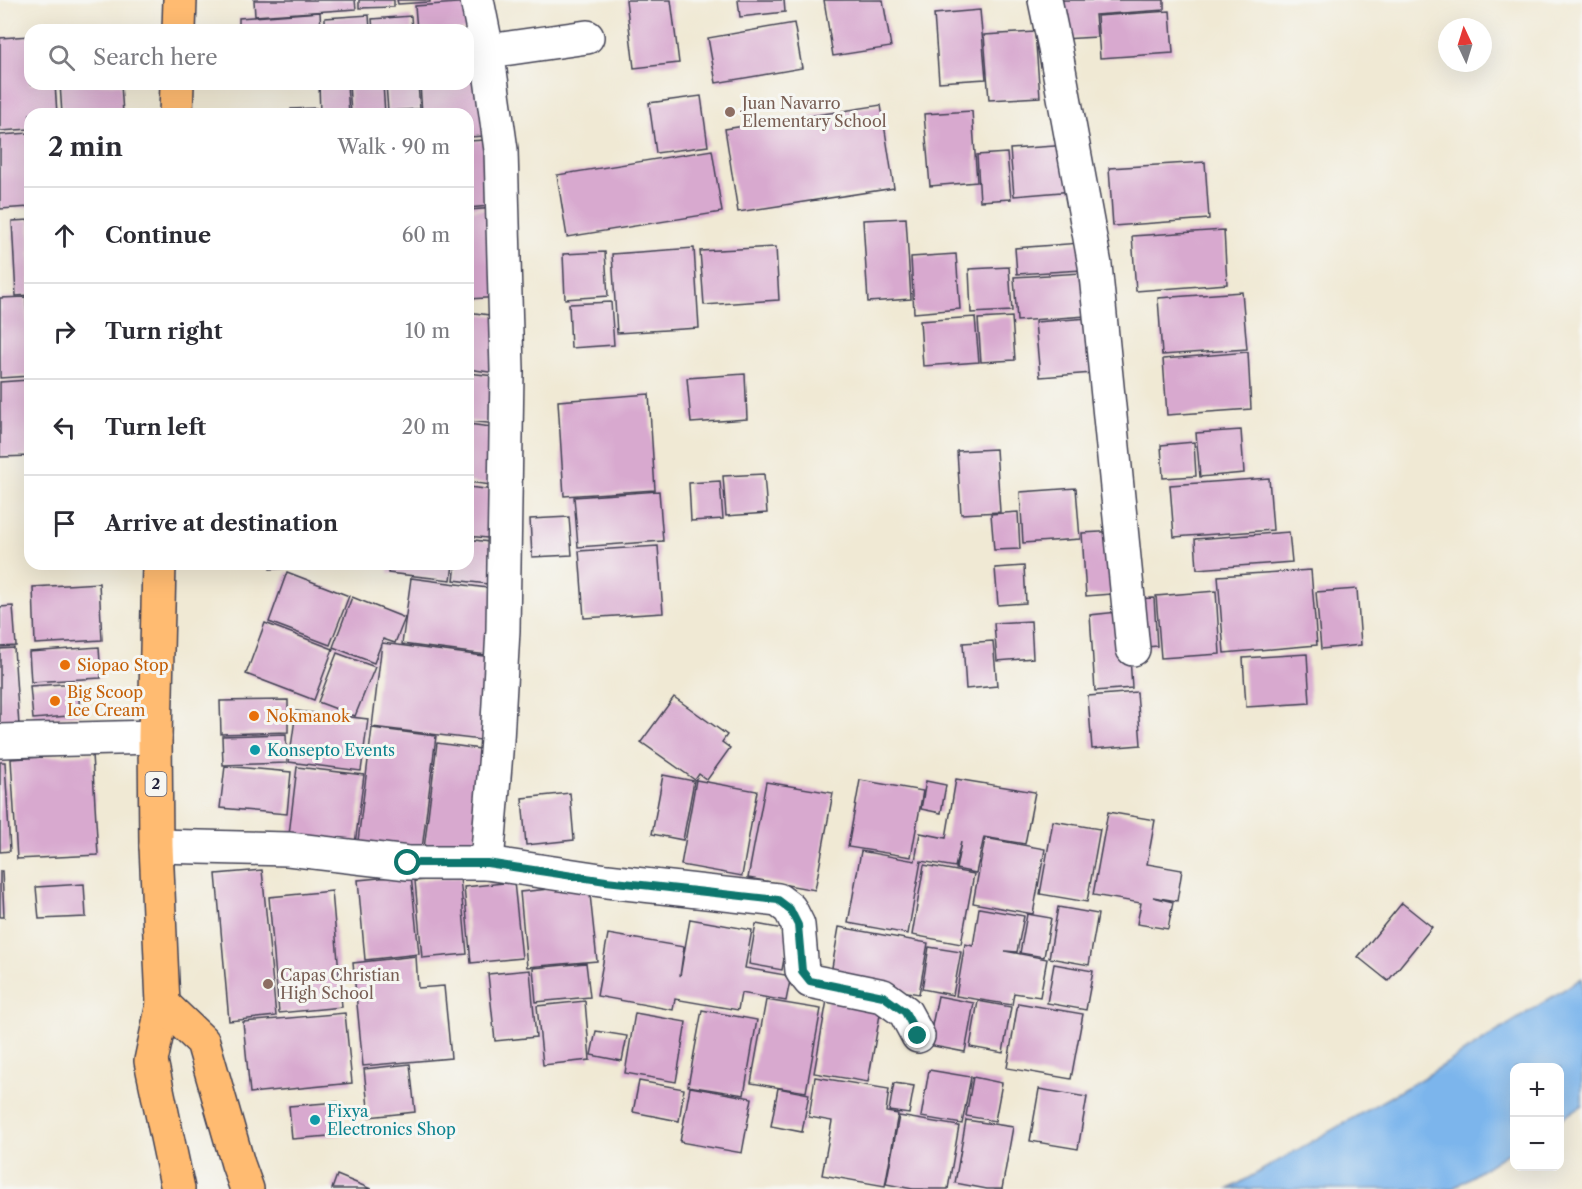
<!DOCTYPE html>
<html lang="en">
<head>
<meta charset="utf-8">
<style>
  :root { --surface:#fff; --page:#f2f2f3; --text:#2b2b33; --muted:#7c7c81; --line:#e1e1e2 }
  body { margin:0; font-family:"Libre Caslon Text",serif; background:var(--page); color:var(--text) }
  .controls { position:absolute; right:18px; bottom:18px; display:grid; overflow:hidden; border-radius:12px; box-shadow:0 6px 24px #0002 }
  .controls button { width:54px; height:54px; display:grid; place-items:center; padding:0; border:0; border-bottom:2px solid var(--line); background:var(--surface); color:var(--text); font:30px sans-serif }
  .compass { position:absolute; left:1438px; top:18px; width:54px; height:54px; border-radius:50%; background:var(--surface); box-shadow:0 6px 24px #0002; rotate:356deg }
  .stop { position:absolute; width:18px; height:18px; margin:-14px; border:4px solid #0f766e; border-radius:50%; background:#fff }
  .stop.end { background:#0f766e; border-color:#fff; box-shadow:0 2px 6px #0008 }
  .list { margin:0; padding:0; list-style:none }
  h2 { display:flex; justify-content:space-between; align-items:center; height:78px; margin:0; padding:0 24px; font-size:26px }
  h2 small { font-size:20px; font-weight:400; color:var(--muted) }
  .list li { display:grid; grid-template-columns:39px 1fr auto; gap:18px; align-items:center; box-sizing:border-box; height:96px; padding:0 24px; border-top:2px solid var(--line) }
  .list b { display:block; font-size:22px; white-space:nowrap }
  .list em { font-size:20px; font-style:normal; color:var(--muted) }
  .icon { flex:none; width:33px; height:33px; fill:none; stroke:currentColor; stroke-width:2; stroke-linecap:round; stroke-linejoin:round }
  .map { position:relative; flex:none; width:1582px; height:1189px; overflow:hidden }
  .search { position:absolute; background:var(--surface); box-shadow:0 6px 24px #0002; left:24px; top:24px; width:450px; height:66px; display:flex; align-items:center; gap:15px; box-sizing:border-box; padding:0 21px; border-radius:18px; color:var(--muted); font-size:22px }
  .panel { position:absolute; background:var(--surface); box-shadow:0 6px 24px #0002; left:24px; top:108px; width:450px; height:462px; border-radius:18px }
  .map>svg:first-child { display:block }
</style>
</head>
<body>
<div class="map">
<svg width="1582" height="1189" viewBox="0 0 1582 1189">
  <rect width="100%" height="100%" fill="#f6f6f2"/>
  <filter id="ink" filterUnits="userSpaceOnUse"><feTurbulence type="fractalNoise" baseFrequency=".0167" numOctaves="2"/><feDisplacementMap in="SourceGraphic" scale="12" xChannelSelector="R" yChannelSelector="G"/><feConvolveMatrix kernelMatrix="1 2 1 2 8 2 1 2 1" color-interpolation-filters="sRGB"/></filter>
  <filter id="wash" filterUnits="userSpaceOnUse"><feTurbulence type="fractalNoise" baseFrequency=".008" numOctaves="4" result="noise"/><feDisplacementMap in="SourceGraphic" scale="24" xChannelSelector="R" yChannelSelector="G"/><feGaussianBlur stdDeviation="1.35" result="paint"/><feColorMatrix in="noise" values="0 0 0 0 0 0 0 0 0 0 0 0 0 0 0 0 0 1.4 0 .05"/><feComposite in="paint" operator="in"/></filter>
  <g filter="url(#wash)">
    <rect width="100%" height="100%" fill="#f0e9d4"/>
    <polygon fill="#7bb5ec" stroke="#4e6c94" stroke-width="1.5" points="1582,978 1582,1105 1560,1120 1560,1068 1514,1068 1514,1149 1452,1189 1229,1189 1428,1075"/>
    <g id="blocks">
      <g fill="#d8a9cf">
        <polygon points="254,0 355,0 356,9 255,16"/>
        <polygon points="359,0 394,0 394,7 359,8"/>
        <polygon points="397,0 430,0 430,2 398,4"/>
        <polygon points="626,0 671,0 679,63 634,68"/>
        <polygon points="738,0 784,0 785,12 740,17"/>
        <polygon points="824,0 883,0 891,47 833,56"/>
        <polygon points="1059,0 1164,0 1164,10 1095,15 1097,37 1062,39"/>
        <polygon points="471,2 468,30 417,30 415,6"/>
        <polygon points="980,10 986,79 939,82 934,14"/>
        <polygon points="1170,11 1173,53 1100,58 1097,16"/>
        <polygon points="320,12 321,30 239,30 239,18"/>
        <polygon points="369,15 370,30 325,30 325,18"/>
        <polygon points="411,16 412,30 373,30 372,19"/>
        <polygon points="794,23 802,68 716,83 708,38"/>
        <polygon points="1035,32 1040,97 989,100 984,35"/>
        <polygon points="30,36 30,84 55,84 57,114 30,114 30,129 0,131 0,38"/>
        <polygon points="481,76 486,136 468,137 468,114 422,114 420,84 468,84 468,77"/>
        <polygon points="60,84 121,84 123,114 62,114"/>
        <polygon points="319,84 347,84 349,114 320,114"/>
        <polygon points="349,84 383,84 385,114 351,114"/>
        <polygon points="386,84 418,84 420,109 388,111"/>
        <polygon points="701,96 708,146 656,153 649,103"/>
        <polygon points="881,105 894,188 738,212 725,129"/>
        <polygon points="316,108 317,114 291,114 291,109"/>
        <polygon points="420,111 420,114 397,114 397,112"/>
        <polygon points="972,111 977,182 930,186 924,114"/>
        <polygon points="30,133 30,207 0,209 0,135"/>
        <polygon points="485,140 489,206 468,208 468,141"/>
        <polygon points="1070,145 1073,191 1014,196 1010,149"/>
        <polygon points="712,150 722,212 567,237 557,175"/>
        <polygon points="1007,153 1011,199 980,201 977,155"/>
        <polygon points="1205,162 1209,219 1113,226 1109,168"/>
        <polygon points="497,208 503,297 468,299 468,210"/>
        <polygon points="906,218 911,299 868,302 863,220"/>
        <polygon points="30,220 30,295 16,296 12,221"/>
        <polygon points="1224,230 1227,284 1136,291 1132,236"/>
        <polygon points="1080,243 1082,270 1017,274 1015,248"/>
        <polygon points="776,247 779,300 704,305 700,251"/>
        <polygon points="694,248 699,328 617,333 612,254"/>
        <polygon points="605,252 608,296 565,299 563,254"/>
        <polygon points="956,254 960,309 914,313 911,257"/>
        <polygon points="1009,267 1012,311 971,313 969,269"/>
        <polygon points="1082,273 1086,316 1017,321 1014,277"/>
        <polygon points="1242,292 1247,349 1162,355 1158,298"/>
        <polygon points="26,297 30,376 0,378 0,298"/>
        <polygon points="611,302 614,345 571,348 569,304"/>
        <polygon points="468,312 503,317 496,373 468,369"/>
        <polygon points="975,317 979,362 923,366 920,321"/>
        <polygon points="1012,317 1015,360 981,362 978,319"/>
        <polygon points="1089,318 1093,373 1040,377 1035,322"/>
        <polygon points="1248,352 1251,409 1167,415 1163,359"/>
        <polygon points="468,373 503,377 497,424 468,421"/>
        <polygon points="745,374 747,419 691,423 687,378"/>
        <polygon points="28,380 30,456 0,457 0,382"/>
        <polygon points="649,394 655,490 564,496 558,401"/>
        <polygon points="468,424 499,428 491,485 468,482"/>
        <polygon points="1241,430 1244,473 1200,477 1196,433"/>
        <polygon points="1194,442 1196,476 1163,478 1161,445"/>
        <polygon points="996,449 1000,512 961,514 957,451"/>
        <polygon points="764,474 767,513 726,516 723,476"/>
        <polygon points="1269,478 1273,530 1174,537 1170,485"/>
        <polygon points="720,481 723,519 691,521 689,483"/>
        <polygon points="468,487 503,491 497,539 468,536"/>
        <polygon points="1076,488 1080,539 1023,543 1020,492"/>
        <polygon points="659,491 663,541 578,547 574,497"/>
        <polygon points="1018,512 1020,549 994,550 991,514"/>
        <polygon points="569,517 572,555 532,557 530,519"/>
        <polygon points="1119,531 1124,593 1086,596 1082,533"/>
        <polygon points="1289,532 1292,562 1197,569 1195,539"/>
        <polygon points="468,539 502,544 496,585 454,580 456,564 468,564"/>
        <polygon points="658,546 663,613 584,618 579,551"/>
        <polygon points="269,564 331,564 331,566 270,569"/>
        <polygon points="389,564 453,564 451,580 388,573"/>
        <polygon points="1024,566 1026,603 998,605 995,568"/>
        <polygon points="1311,570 1317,645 1224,653 1218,576"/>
        <polygon points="287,572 349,596 330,645 269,622"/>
        <polygon points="411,578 495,589 487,655 402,644"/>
        <polygon points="99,583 102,640 35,644 33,587"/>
        <polygon points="1357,589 1361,645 1321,649 1316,592"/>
        <polygon points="1216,591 1220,654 1161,658 1156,596"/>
        <polygon points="352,597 405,618 395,643 383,639 374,663 333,647"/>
        <polygon points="1154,598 1157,646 1135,648 1131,599"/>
        <polygon points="13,606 16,646 0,647 0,607"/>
        <polygon points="1127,611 1132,688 1095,691 1090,615"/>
        <polygon points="1031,621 1033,658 997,661 994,623"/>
        <polygon points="265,623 333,649 314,700 246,674"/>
        <polygon points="993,641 997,686 966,689 963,643"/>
        <polygon points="382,643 499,658 489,741 372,727"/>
        <polygon points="99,647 101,678 31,682 29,652"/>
        <polygon points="14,648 19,726 0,727 0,649"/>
        <polygon points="337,653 375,667 355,716 318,702"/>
        <polygon points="1307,654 1310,703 1246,707 1243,658"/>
        <polygon points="78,683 80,715 33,719 30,686"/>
        <polygon points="1137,692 1141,745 1092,749 1088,696"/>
        <polygon points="674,697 727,735 722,742 730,748 707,780 699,774 695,780 641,742"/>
        <polygon points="288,700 288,732 221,734 220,701"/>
        <polygon points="296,711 368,719 361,771 289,762"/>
        <polygon points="372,728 436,736 421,857 357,849"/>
        <polygon points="286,734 287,763 223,765 222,736"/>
        <polygon points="437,743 487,750 474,855 424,849"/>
        <polygon points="92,754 98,855 17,859 11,759"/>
        <polygon points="0,762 5,762 10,851 0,852"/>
        <polygon points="225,766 291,772 287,814 220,808"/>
        <polygon points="297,767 364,775 354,852 288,843"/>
        <polygon points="663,775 694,781 683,840 652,834"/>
        <polygon points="956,779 1035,792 1025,844 984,837 976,873 956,869 961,842 955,867 921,861 908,934 848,923 861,851 915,861 920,833 946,838"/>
        <polygon points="696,780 757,791 742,876 681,865"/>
        <polygon points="860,780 923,791 911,857 848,847"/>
        <polygon points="926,781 946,785 941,813 921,809"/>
        <polygon points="766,782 833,793 815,890 748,878"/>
        <polygon points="570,793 574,840 526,845 522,798"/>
        <polygon points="1108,812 1155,820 1147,864 1182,870 1177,901 1153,897 1173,902 1168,929 1137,924 1141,903 1093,895"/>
        <polygon points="1053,821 1100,829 1087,902 1040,894"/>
        <polygon points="985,838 1045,849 1033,914 973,903"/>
        <polygon points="924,865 974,874 961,944 912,935"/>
        <polygon points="262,870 276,1016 229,1021 216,874"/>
        <polygon points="0,871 2,871 4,917 0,917"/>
        <polygon points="411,875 419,954 365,960 358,880"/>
        <polygon points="460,877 467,954 422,958 415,881"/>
        <polygon points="514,882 522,958 471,963 464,887"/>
        <polygon points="84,884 86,917 39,919 36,887"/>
        <polygon points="589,885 597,961 527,967 520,892"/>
        <polygon points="332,891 342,1007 279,1013 269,897"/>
        <polygon points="1402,903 1432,927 1388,981 1358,957"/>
        <polygon points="1058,907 1098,914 1089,965 1049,958"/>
        <polygon points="979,908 1024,916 1017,952 1005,951 1047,959 1040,997 1014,993 1012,1005 956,996 965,944 973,946"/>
        <polygon points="1027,914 1051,918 1044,957 1020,953"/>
        <polygon points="690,919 752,930 745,968 791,976 786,1001 741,993 738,1010 675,999 673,1010 597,996 608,934 684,947 680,976"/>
        <polygon points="756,924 789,930 782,970 749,964"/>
        <polygon points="839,927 928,943 919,994 830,979"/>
        <polygon points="929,947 961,952 953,995 922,989"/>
        <polygon points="416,956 418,988 444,986 451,1058 363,1066 353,963"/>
        <polygon points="586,963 590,997 536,1002 533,968"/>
        <polygon points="1054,964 1093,971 1086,1010 1047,1003"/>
        <polygon points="530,970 536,1037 495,1041 488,974"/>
        <polygon points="938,996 974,1003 965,1052 928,1045"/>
        <polygon points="766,1000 821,1009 806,1092 751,1083"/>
        <polygon points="827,1000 881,1009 868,1082 814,1073"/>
        <polygon points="585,1001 590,1060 543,1065 537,1006"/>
        <polygon points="978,1001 1011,1007 1003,1053 970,1047"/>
        <polygon points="1018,1003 1083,1014 1071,1079 1007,1068"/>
        <polygon points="702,1010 757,1020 744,1095 688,1086"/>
        <polygon points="345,1013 352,1083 250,1093 243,1022"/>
        <polygon points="635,1013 686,1022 676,1082 625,1073"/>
        <polygon points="596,1031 627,1036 622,1061 591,1055"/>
        <polygon points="410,1064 415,1112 369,1117 364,1069"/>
        <polygon points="929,1070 971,1077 962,1124 921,1117"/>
        <polygon points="815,1077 889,1089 886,1112 898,1114 885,1186 822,1175 832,1121 809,1117"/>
        <polygon points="973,1077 1002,1083 995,1121 966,1116"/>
        <polygon points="639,1081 684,1089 679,1121 633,1112"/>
        <polygon points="894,1083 914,1086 909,1114 889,1111"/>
        <polygon points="690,1087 752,1098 742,1153 680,1142"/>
        <polygon points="778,1088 809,1094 802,1132 771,1126"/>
        <polygon points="1039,1089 1087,1097 1078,1149 1030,1141"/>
        <polygon points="338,1102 341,1135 292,1139 289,1106"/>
        <polygon points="899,1116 959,1126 948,1189 913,1189 886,1184"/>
        <polygon points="966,1120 1013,1127 1002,1189 987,1189 955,1183"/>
        <polygon points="337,1175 371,1189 332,1189"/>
      </g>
    </g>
  </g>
  <g filter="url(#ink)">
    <use href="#blocks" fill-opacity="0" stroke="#414052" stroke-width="1.5"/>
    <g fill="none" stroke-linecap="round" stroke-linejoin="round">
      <defs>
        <g id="minor">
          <polyline points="477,0 487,50 501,150 507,370 503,630 497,740 487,863"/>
          <polyline points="1045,0 1055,48 1095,265 1133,649"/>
          <polyline points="468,54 587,37"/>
          <polyline points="0,741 155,737"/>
          <polyline points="156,846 288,849 408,863 487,863 607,881 778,900 790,909 798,925 802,971 810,981 883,996 905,1012 918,1036"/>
        </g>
        <g id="highway">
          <polyline points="179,30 180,0"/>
          <polyline points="176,114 177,84"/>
          <polyline points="159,564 155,737 156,846 163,1004 151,1061 178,1189"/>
          <polyline points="163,1004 203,1042 238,1164 247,1189"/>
        </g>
      </defs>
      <use href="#minor" stroke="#414052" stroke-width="36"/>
      <use href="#highway" stroke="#414052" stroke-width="36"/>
      <use href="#minor" stroke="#fff" stroke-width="33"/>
      <use href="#highway" stroke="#ffbb71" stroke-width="33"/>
    </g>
  </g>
  <g fill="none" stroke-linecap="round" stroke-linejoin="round" filter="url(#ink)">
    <polyline stroke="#0f766e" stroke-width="8" points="408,863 487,863 606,881 778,900 790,909 798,925 802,971 810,981 883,996 905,1012 918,1036"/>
  </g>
  <g fill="#8d6e63" stroke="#f6f6f2" stroke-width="2">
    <circle cx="730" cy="112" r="6"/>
    <circle cx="268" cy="984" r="6"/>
  </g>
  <g fill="#e8710a" stroke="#f6f6f2" stroke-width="2">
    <circle cx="65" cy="665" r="6"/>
    <circle cx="55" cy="701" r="6"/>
    <circle cx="254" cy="716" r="6"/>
  </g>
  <g fill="#0f9aa8" stroke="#f6f6f2" stroke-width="2">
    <circle cx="255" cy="750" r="6"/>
    <circle cx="315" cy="1120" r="6"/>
  </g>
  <g text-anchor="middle" stroke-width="6" stroke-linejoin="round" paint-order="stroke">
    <rect fill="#f6f6f2" stroke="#626272" stroke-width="1.5" x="145.5" y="772" width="21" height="24" rx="4.5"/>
    <g font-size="15" font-weight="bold" fill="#22223b">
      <text x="156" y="789">2</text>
    </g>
    <g font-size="16" fill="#785e54" stroke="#f6f6f2" text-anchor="start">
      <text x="742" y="109">Juan Navarro<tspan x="742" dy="18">Elementary School</tspan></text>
      <text x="280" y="981">Capas Christian<tspan x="280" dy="18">High School</tspan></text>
    </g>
    <g font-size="16" fill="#c56008" stroke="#f6f6f2" text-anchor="start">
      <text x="77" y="671">Siopao Stop</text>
      <text x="67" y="698">Big Scoop<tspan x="67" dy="18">Ice Cream</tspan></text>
      <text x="266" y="722">Nokmanok</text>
    </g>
    <g font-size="16" fill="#0d838f" stroke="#f6f6f2" text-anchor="start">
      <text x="267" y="756">Konsepto Events</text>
      <text x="327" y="1117">Fixya<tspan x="327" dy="18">Electronics Shop</tspan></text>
    </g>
  </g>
</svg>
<div class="controls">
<button>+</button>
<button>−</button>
</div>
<svg class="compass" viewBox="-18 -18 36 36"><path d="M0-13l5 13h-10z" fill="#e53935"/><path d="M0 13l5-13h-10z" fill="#7c7c81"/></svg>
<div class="stop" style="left:408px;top:863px"></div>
<div class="stop end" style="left:918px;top:1036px"></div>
<div class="search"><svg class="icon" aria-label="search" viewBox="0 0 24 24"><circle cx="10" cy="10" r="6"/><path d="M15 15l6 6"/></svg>Search here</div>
<section class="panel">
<h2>2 min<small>Walk · 90 m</small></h2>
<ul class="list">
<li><svg class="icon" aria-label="ahead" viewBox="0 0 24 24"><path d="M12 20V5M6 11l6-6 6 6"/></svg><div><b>Continue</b></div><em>60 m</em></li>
<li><svg class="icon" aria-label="right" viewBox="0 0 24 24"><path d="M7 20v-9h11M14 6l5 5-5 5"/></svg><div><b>Turn right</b></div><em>10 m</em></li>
<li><svg class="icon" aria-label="left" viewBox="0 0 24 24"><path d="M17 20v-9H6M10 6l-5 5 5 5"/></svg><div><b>Turn left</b></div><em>20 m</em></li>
<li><svg class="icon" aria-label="arrive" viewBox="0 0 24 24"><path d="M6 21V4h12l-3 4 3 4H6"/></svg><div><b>Arrive at destination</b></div></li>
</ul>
</section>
</div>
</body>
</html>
